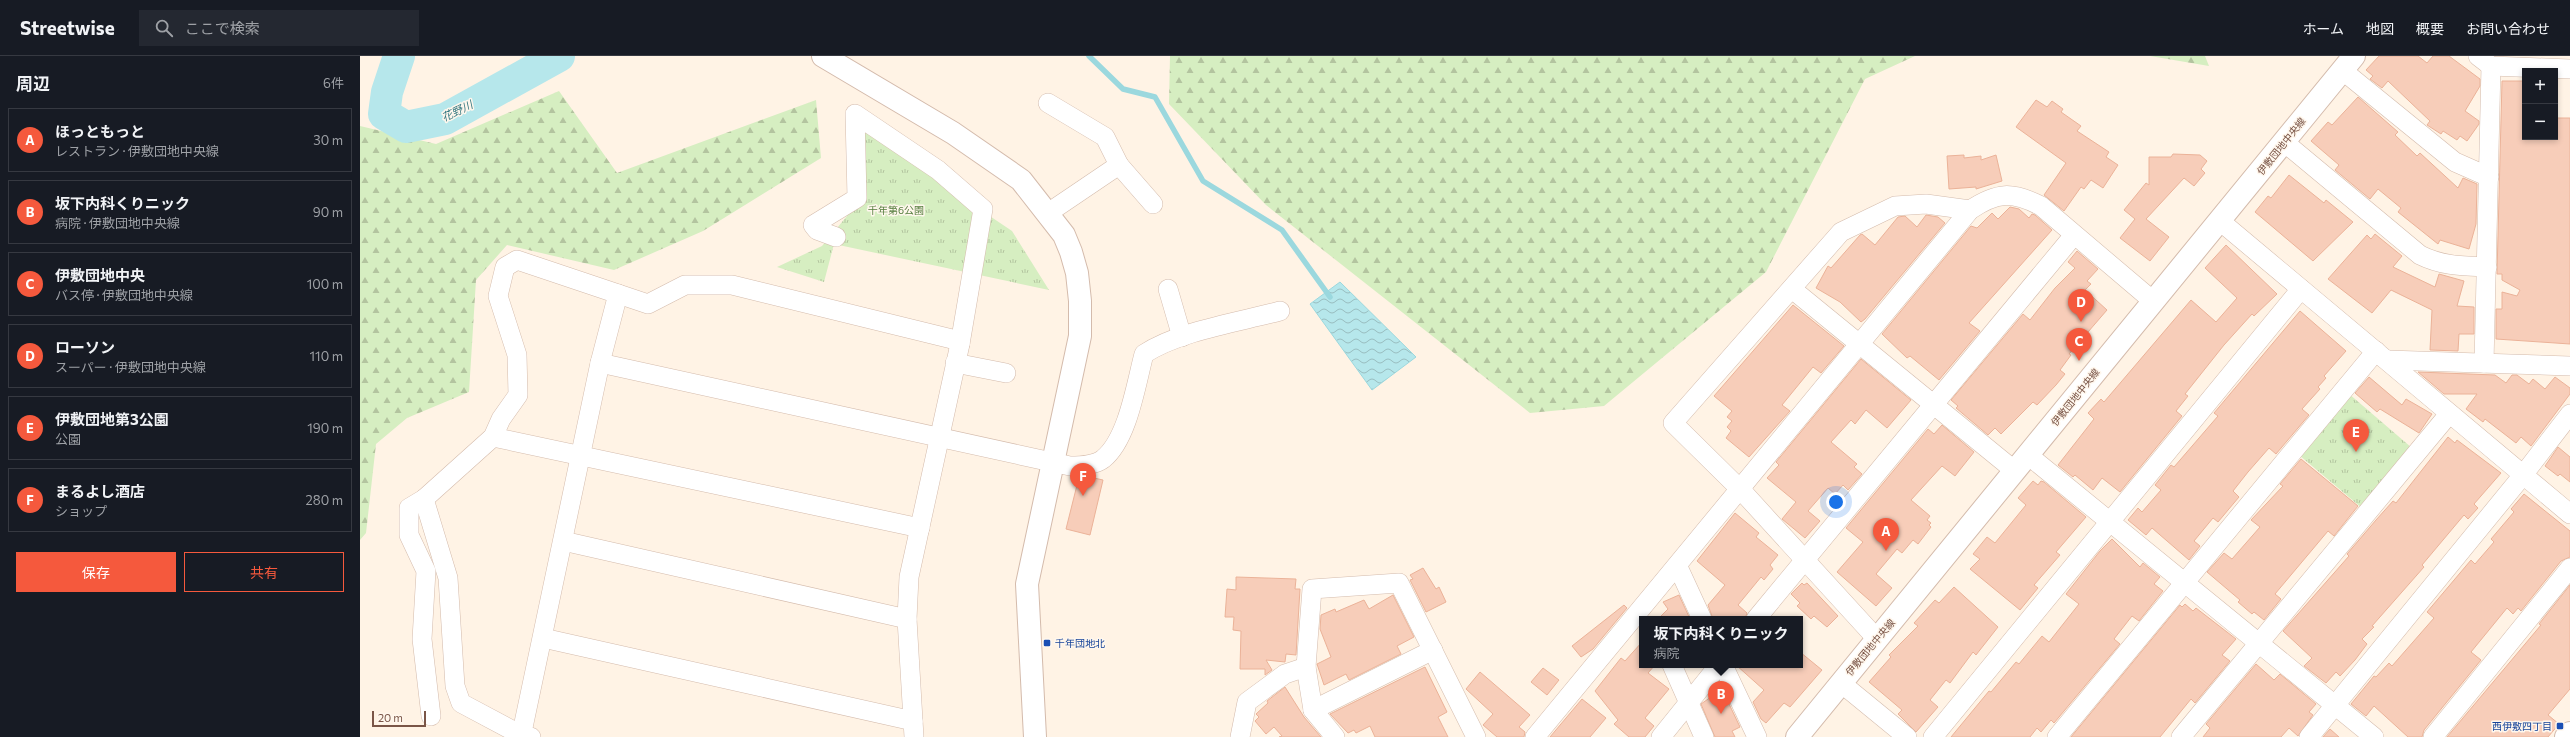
<!DOCTYPE html>
<html lang="ja">
<head>
<meta charset="utf-8">
<style>
  :root { --surface:#171b24; --page:#242831; --text:#f1f3f6; --muted:#9ea1a6; --line:#363941; --accent:#f5593d }
  body { margin:0; font-family:Commissioner,"Noto Sans JP",sans-serif; background:var(--page); color:var(--text) }
  .controls { position:absolute; right:12px; top:12px; display:grid; overflow:hidden; border-radius:0px; box-shadow:0 2px 6px #0003 }
  .controls button { width:36px; height:36px; display:grid; place-items:center; padding:0; border:0; border-bottom:1px solid var(--line); background:var(--surface); color:var(--text); font:20px sans-serif }
  .scale { position:absolute; left:12px; bottom:10px; width:54px; box-sizing:border-box; padding-left:4px; border:2px solid #7a5547; border-top:0; font-size:11px; line-height:14px; white-space:nowrap; color:#7a5547; -webkit-text-stroke:3px #fff7ed; paint-order:stroke }
  .you { position:absolute; left:1476px; top:446px; width:14px; height:14px; margin:-10px; border:3px solid #fff; border-radius:50%; background:#1a73e8; box-shadow:0 0 0 6px #1a73e833 }
  .badge { display:grid; place-items:center; width:26px; height:26px; border-radius:50%; background:var(--accent); color:#fff; font-size:13px; font-weight:700 }
  .pin { position:absolute; translate:-50% -33px; filter:drop-shadow(0 1px 2px #0008) }
  .pin::after { content:''; position:absolute; top:21px; width:14px; height:12px; background:inherit; clip-path:polygon(0 0,100% 0,50% 100%) }
  .popup { position:absolute; left:1279px; top:560px; width:164px; height:52px; box-sizing:border-box; display:grid; place-content:center; border-radius:0px; background:var(--surface); filter:drop-shadow(0 1px 3px #0005); font-size:13px; white-space:nowrap; color:var(--muted) }
  .popup b { font-size:15px; color:var(--text) }
  .popup::after { content:''; position:absolute; left:50%; top:100%; margin-left:-8px; border:8px solid transparent; border-top-color:var(--surface) }
  .list { margin:0; padding:0; list-style:none }
  h2 { display:flex; justify-content:space-between; align-items:center; height:52px; margin:0; padding:0 16px; font-size:17px }
  h2 small { font-size:13px; font-weight:400; color:var(--muted) }
  .list li { display:grid; grid-template-columns:26px 1fr auto; gap:12px; align-items:center; box-sizing:border-box; height:64px; margin:0 8px 8px; padding:0 8px; border:1px solid var(--line); border-radius:0px }
  .list b { display:block; font-size:15px; white-space:nowrap }
  .list p { margin:0; font-size:13px; white-space:nowrap; color:var(--muted) }
  .list em { font-size:13px; font-style:normal; color:var(--muted) }
  .actions { display:flex; gap:8px; padding:12px 16px }
  .actions a { flex:1; padding:9px 0; border:1px solid var(--accent); border-radius:0px; text-align:center; font-size:14px; color:var(--accent) }
  .actions .main { background:var(--accent); color:#fff }
  .icon { flex:none; width:22px; height:22px; fill:none; stroke:currentColor; stroke-width:2; stroke-linecap:round; stroke-linejoin:round }
  .map { position:relative; flex:none; width:2210px; height:681px; overflow:hidden }
  header { display:flex; align-items:center; gap:24px; box-sizing:border-box; height:56px; padding:0 20px; background:var(--surface); border-bottom:1px solid var(--line) }
  header strong { font-size:19px }
  nav { display:flex; gap:22px; margin-inline-start:auto; font-size:14px }
  .search { width:280px; height:36px; background:var(--page); display:flex; align-items:center; gap:10px; box-sizing:border-box; padding:0 14px; border-radius:0px; color:var(--muted); font-size:15px }
  main { display:flex }
  aside { flex:1; background:var(--surface) }
  .map>svg:first-child { display:block }
</style>
</head>
<body>
<header>
<strong>Streetwise</strong>
<div class="search"><svg class="icon" aria-label="search" viewBox="0 0 24 24"><circle cx="10" cy="10" r="6"/><path d="M15 15l6 6"/></svg>ここで検索</div>
<nav><a>ホーム</a><a>地図</a><a>概要</a><a>お問い合わせ</a></nav>
</header>
<main>
<aside>
<h2>周辺<small>6件</small></h2>
<ul class="list">
<li><span class="badge">A</span><div><b>ほっともっと</b><p>レストラン · 伊敷団地中央線</p></div><em>30 m</em></li>
<li><span class="badge">B</span><div><b>坂下内科くりニック</b><p>病院 · 伊敷団地中央線</p></div><em>90 m</em></li>
<li><span class="badge">C</span><div><b>伊敷団地中央</b><p>バス停 · 伊敷団地中央線</p></div><em>100 m</em></li>
<li><span class="badge">D</span><div><b>ローソン</b><p>スーパー · 伊敷団地中央線</p></div><em>110 m</em></li>
<li><span class="badge">E</span><div><b>伊敷団地第3公園</b><p>公園</p></div><em>190 m</em></li>
<li><span class="badge">F</span><div><b>まるよし酒店</b><p>ショップ</p></div><em>280 m</em></li>
</ul>
<div class="actions"><a class="main">保存</a><a>共有</a></div>
</aside>
<div class="map">
<svg width="2210" height="681" viewBox="0 0 2210 681">
  <defs>
    <pattern id="forest-firs" width="22" height="20" patternUnits="userSpaceOnUse"><rect width="22" height="20" fill="#d6eec1"/><path d="M5 1l3.5 6h-7zM16 11l3.5 6h-7z" fill="#b3c49f"/></pattern>
    <pattern id="park-tufts" width="24" height="20" patternUnits="userSpaceOnUse"><rect width="24" height="20" fill="#d6eec1"/><path d="M3 7l-1-3M5 7V3M7 7l1-3M15 17l-1-3M17 17v-4M19 17l1-3" fill="none" stroke="#b3c49f"/></pattern>
    <pattern id="water-waves" width="16" height="10" patternUnits="userSpaceOnUse"><rect width="16" height="10" fill="#b6e7eb"/><path d="M0 5q4-4 8 0t8 0" fill="none" stroke="#99bec0"/></pattern>
  </defs>
  <rect width="100%" height="100%" fill="#fff3e5"/>
  <g fill="url(#forest-firs)">
    <polygon points="810,0 1555,0 1505,23 1406,216 1244,350 1170,357 906,149 809,48"/>
    <polygon points="1790,0 1845,0 1849,10"/>
    <polygon points="199,35 257,117 456,44 461,102 343,175 254,214 147,189 116,224 109,336 47,362 16,388 6,477 0,484 0,70 76,88"/>
  </g>
  <g fill="url(#park-tufts)">
    <polygon points="502,74 652,175 689,234 474,188 464,226 417,211 462,190 487,160"/>
    <polygon points="1988,337 2052,392 2003,453 1939,399"/>
  </g>
  <polygon fill="url(#water-waves)" stroke="#9bd8de" points="980,226 1056,301 1012,334 950,248"/>
  <g fill="none" stroke-linecap="round" stroke-linejoin="round">
    <polyline stroke="#9bd8de" stroke-width="5.5" points="729,0 763,33 795,41 843,125 922,174 970,241"/>
    <polyline stroke="#b6e7eb" stroke-width="32" points="39,0 27,36 24,58 46,71 85,63 199,0"/>
  </g>
  <g fill="#f7cdb9" stroke="#ebb298">
    <polygon points="2019,0 2058,0 2067,7 2073,0 2089,0 2120,23 2120,30 2105,55 2119,65 2119,68 2107,85 2100,80 2097,84 2083,75 2081,78 2067,69 2070,65 2028,25 2022,32 2010,23 2013,20 2006,14"/>
    <polygon points="2142,25 2165,25 2165,81 2195,81 2195,62 2210,62 2210,288 2136,283 2136,253 2142,253 2142,236 2157,240 2160,234 2142,224 2142,218 2137,218"/>
    <polygon points="1998,41 2038,76 2035,79 2057,100 2060,97 2098,132 2103,122 2117,128 2116,168 2109,193 2080,184 2078,188 2038,156 2041,152 2018,133 2010,143 1975,114 1979,109 1951,85 1968,66 1972,69"/>
    <polygon points="1676,44 1687,51 1692,45 1703,53 1701,56 1721,70 1717,75 1749,96 1746,101 1758,109 1743,132 1731,124 1724,133 1721,131 1704,155 1684,139 1706,107 1656,71"/>
    <polygon points="1813,98 1840,99 1847,105 1841,113 1845,117 1834,130 1824,122 1786,163 1809,181 1790,205 1760,182 1775,163 1764,154 1786,127 1789,129 1789,101 1811,101"/>
    <polygon points="1604,99 1604,102 1621,100 1621,104 1636,99 1642,125 1616,133 1616,131 1589,133 1587,100"/>
    <polygon points="1929,119 1964,147 1966,144 1993,166 1953,205 1895,156 1908,140 1911,142"/>
    <polygon points="1650,151 1659,153 1669,162 1672,158 1675,159 1692,174 1609,267 1620,275 1579,324 1550,300 1547,302 1522,278 1611,170 1617,172 1632,157 1638,163"/>
    <polygon points="1566,159 1578,161 1585,167 1505,263 1501,266 1480,246 1456,232 1468,210 1471,212 1500,179 1502,178 1515,189 1538,161 1545,160 1557,171"/>
    <polygon points="2015,178 2042,200 2033,211 2075,231 2079,218 2104,225 2097,250 2114,251 2114,278 2099,278 2098,295 2070,294 2072,254 2031,234 2012,257 1968,223 2007,179 2011,183"/>
    <polygon points="1866,189 1917,238 1894,260 1892,258 1864,289 1825,338 1828,340 1816,355 1822,360 1760,436 1742,422 1733,434 1715,419 1713,421 1698,409 1734,363 1728,357 1741,343 1744,346 1831,244 1856,266 1877,242 1845,212"/>
    <polygon points="1717,195 1738,213 1727,225 1731,228 1725,234 1747,254 1709,298 1711,299 1700,314 1705,318 1696,329 1677,349 1673,346 1641,378 1635,372 1628,379 1596,352 1598,350 1591,344 1663,258 1670,264 1695,232 1715,212 1708,206"/>
    <polygon points="1433,249 1484,290 1461,317 1453,311 1422,349 1430,355 1389,401 1366,382 1371,375 1367,371 1372,365 1367,361 1372,355 1354,340"/>
    <polygon points="1940,255 1986,295 1964,320 1966,322 1958,331 1960,333 1942,353 1949,359 1916,398 1909,392 1888,416 1873,435 1879,441 1858,466 1853,462 1834,485 1840,490 1829,504 1792,472 1786,479 1768,464 1778,452 1782,456 1801,434 1795,429 1811,409 1814,411 1858,360 1854,357"/>
    <polygon points="1501,303 1551,344 1527,372 1506,354 1495,368 1491,364 1471,386 1497,408 1494,411 1502,418 1488,434 1483,429 1475,438 1468,432 1448,455 1460,465 1445,482 1422,463 1436,446 1407,422 1419,409 1416,406"/>
    <polygon points="2058,316 2135,319 2146,327 2152,319 2157,319 2169,328 2173,323 2185,333 2195,321 2210,332 2210,338 2171,390 2161,381 2156,387 2125,363 2123,366 2106,353 2117,338 2084,338"/>
    <polygon points="2009,321 2042,349 2046,343 2072,358 2059,377 2020,353 2017,356 1995,337"/>
    <polygon points="1582,369 1614,396 1595,420 1582,410 1551,444 1570,460 1567,464 1571,467 1569,469 1571,471 1558,488 1553,484 1542,497 1537,493 1516,518 1532,532 1516,550 1477,516 1503,486 1486,472 1568,373 1574,378"/>
    <polygon points="2088,381 2095,387 2097,384 2141,417 2114,448 2118,452 2108,463 2104,459 2062,509 2064,511 2012,570 2014,571 2002,583 2007,588 1995,604 1980,620 1976,616 1966,627 1944,610 1952,602 1923,575 1989,500 1987,498 2016,464 2033,445 2036,447"/>
    <polygon points="2198,391 2210,401 2210,426 2200,418 2198,420 2185,410"/>
    <polygon points="1941,403 1998,450 1974,480 1968,475 1915,538 1921,543 1904,564 1894,556 1892,558 1878,546 1880,544 1847,516 1864,497 1872,503 1900,471 1891,464 1923,430 1920,428"/>
    <polygon points="725,420 743,424 730,479 706,473 719,421"/>
    <polygon points="1673,425 1678,429 1681,425 1684,426 1726,461 1696,496 1700,499 1674,529 1678,532 1660,554 1610,513 1620,503 1613,498 1627,481 1635,487 1666,449 1658,442"/>
    <polygon points="2164,438 2210,475 2210,501 2201,505 2161,555 2158,552 2153,558 2147,552 2111,596 2121,604 2064,674 2062,681 2048,681 2014,650 2006,660 1991,648 2014,620 2016,621 2029,607 2032,610 2074,562 2067,556 2111,504 2115,508 2134,486 2131,483 2154,456 2151,453"/>
    <polygon points="1375,457 1399,477 1396,481 1418,499 1410,509 1413,513 1404,524 1401,521 1378,549 1387,557 1385,563 1353,563 1348,549 1365,529 1337,505"/>
    <polygon points="1752,483 1780,511 1783,507 1800,521 1794,528 1803,535 1779,565 1772,560 1754,583 1760,588 1694,667 1691,664 1681,676 1677,672 1670,681 1591,681 1629,635 1631,636 1656,606 1659,608 1682,580 1689,586 1719,548 1706,538 1740,495"/>
    <polygon points="1063,512 1076,533 1079,531 1086,546 1066,556 1050,524 1053,523 1050,519"/>
    <polygon points="876,521 936,523 935,533 940,533 936,599 926,598 925,606 906,604 912,614 905,619 905,613 880,613 881,575 873,574 874,561 865,561 867,533 876,534"/>
    <polygon points="1442,527 1444,529 1447,527 1478,560 1467,571 1454,560 1451,563 1437,550 1440,547 1431,538"/>
    <polygon points="2210,529 2210,633 2188,659 2199,668 2188,681 2087,681 2181,569 2179,568"/>
    <polygon points="1594,531 1638,571 1616,599 1613,596 1590,627 1586,624 1570,644 1578,651 1556,676 1538,658 1542,654 1509,626 1531,601 1529,599 1558,570 1554,567 1575,544 1579,547"/>
    <polygon points="1033,539 1054,581 1037,590 1041,598 989,624 986,618 964,629 957,608 971,601 960,573 961,559 975,553 976,556 1004,544 1009,553"/>
    <polygon points="1319,539 1330,563 1298,563 1308,553 1303,546"/>
    <polygon points="1825,548 1833,555 1836,552 1876,583 1862,599 1870,605 1835,647 1831,643 1800,681 1711,681 1820,549 1822,551"/>
    <polygon points="1264,549 1267,552 1233,593 1221,601 1212,590"/>
    <polygon points="1282,586 1282,609 1295,609 1288,617 1309,633 1285,662 1294,670 1285,681 1269,681 1254,668 1258,664 1235,635 1261,602 1265,605"/>
    <polygon points="1440,596 1462,614 1430,651 1424,647 1406,667 1401,663 1393,646 1404,634 1376,609 1440,609"/>
    <polygon points="1896,608 1914,624 1920,618 1956,648 1949,656 1953,659 1938,680 1929,672 1921,681 1843,681 1850,672 1846,668"/>
    <polygon points="1065,611 1087,656 1078,661 1088,681 1015,681 1010,670 996,677 994,674 988,677 970,658"/>
    <polygon points="1183,612 1199,624 1187,639 1171,626"/>
    <polygon points="1120,616 1170,659 1159,671 1165,676 1164,681 1137,681 1123,669 1133,658 1106,633"/>
    <polygon points="1360,629 1380,671 1372,675 1375,681 1355,681 1341,648 1351,641 1349,639 1355,632"/>
    <polygon points="925,631 944,661 961,681 919,681 922,680 914,671 906,678 895,665 899,661 896,658 908,647 907,645"/>
    <polygon points="1222,643 1246,662 1230,681 1190,681"/>
    <polygon points="1970,673 1979,681 1963,681"/>
  </g>
  <g fill="none" stroke-linecap="round" stroke-linejoin="round">
    <defs>
      <g id="minor">
        <polyline points="2118,0 2131,10 2210,13"/>
        <polyline points="1982,14 2095,106 2129,121"/>
        <polyline points="688,47 745,81 759,109 688,157"/>
        <path d="M1924 86 2060 199C2082 210 2102 210 2127 211"/>
        <polyline points="759,109 793,148"/>
        <polyline points="1860,165 2210,458"/>
        <polyline points="476,181 457,174 453,169 497,142 495,58 578,114 623,153 600,288"/>
        <polyline points="808,233 822,281"/>
        <polyline points="1432,233 1655,415"/>
        <polyline points="2027,304 2210,310"/>
        <path d="M240 307 710 410C720 410 735 409 743 403 768 383 776 328 784 298 819 275 879 266 920 255"/>
        <polyline points="595,307 646,317"/>
        <polyline points="2124,307 2131,10"/>
        <polyline points="133,381 560,472"/>
        <polyline points="1668,399 2014,681"/>
        <polyline points="64,443 49,452 49,479 66,515 62,583 71,660"/>
        <polyline points="203,485 547,563"/>
        <polyline points="1318,511 1342,563"/>
        <polyline points="1396,563 1714,179"/>
        <polyline points="183,582 553,665"/>
        <polyline points="1517,583 1381,434 1313,367 1481,176 1535,150 1566,148 1610,154"/>
        <polyline points="1312,609 1344,681"/>
        <polyline points="1363,609 1397,681"/>
        <polyline points="1481,627 1547,681"/>
        <polyline points="953,654 1073,594"/>
        <polyline points="161,681 240,307 258,238"/>
        <polyline points="171,681 161,679 101,647 95,630 88,522 64,443 133,381 141,363 158,339 157,299 138,240 145,211 157,204 288,248 325,229 372,229 592,283 600,288 549,521 547,563 554,681"/>
        <polyline points="880,681 887,646 925,618 946,611"/>
        <polyline points="975,681 953,654 946,611 952,533 1039,527 1116,681"/>
        <path d="M1175 681 1610 154C1637 136 1652 135 1681 150L1793 245"/>
        <polyline points="1301,681 1359,609"/>
        <polyline points="1573,681 1941,233"/>
        <polyline points="1697,681 2016,295"/>
        <polyline points="1821,681 2089,358"/>
        <polyline points="1949,681 2163,419 2210,358"/>
        <polyline points="2073,681 2210,512"/>
      </g>
      <g id="tertiary">
        <polyline points="463,0 593,77 661,124 704,179 711,196 717,217 720,245 720,280 667,528 675,681"/>
        <polyline points="1437,681 1994,0"/>
        <polyline points="2206,681 2210,677"/>
      </g>
    </defs>
    <use href="#minor" stroke="#d4bbac" stroke-width="20"/>
    <use href="#tertiary" stroke="#d4bbac" stroke-width="24"/>
    <use href="#minor" stroke="#fff" stroke-width="19"/>
    <use href="#tertiary" stroke="#fff" stroke-width="22"/>
  </g>
  <g fill="#1a4fb4" stroke="#fff7ed" stroke-width="1.5">
    <rect x="683" y="583" width="8" height="8" rx="2"/>
    <rect x="2196" y="666" width="8" height="8" rx="2"/>
  </g>
  <g text-anchor="middle" stroke-width="3" stroke-linejoin="round" paint-order="stroke">
    <g font-size="10" fill="#7a5547" stroke="#fff7ed">
      <text transform="translate(1921 90) rotate(-51)" y="4">伊敷団地中央線</text>
      <text transform="translate(1715 341) rotate(-51)" y="4">伊敷団地中央線</text>
      <text transform="translate(1510 591) rotate(-50)" y="4">伊敷団地中央線</text>
    </g>
    <g font-size="10" fill="#527b3b" stroke="#fff7ed">
      <text x="536" y="158">千年第6公園</text>
    </g>
    <g font-size="10" fill="#164399" stroke="#fff7ed" text-anchor="start">
      <text x="695" y="591">千年団地北</text>
      <text x="2192" y="674" text-anchor="end">西伊敷四丁目</text>
    </g>
    <g font-size="11" font-style="italic" fill="#387a82" stroke="#fff7ed">
      <text transform="translate(97 55) rotate(-26)" y="4">花野川</text>
    </g>
  </g>
</svg>
<div class="controls">
<button>+</button>
<button>−</button>
</div>
<div class="scale">20 m</div>
<div class="you"></div>
<div class="pin badge" style="left:1526px;top:495px">A</div>
<div class="pin badge" style="left:1361px;top:658px">B</div>
<div class="popup"><b>坂下内科くりニック</b>病院</div>
<div class="pin badge" style="left:1719px;top:305px">C</div>
<div class="pin badge" style="left:1721px;top:266px">D</div>
<div class="pin badge" style="left:1996px;top:396px">E</div>
<div class="pin badge" style="left:723px;top:440px">F</div>
</div>
</main>
</body>
</html>
